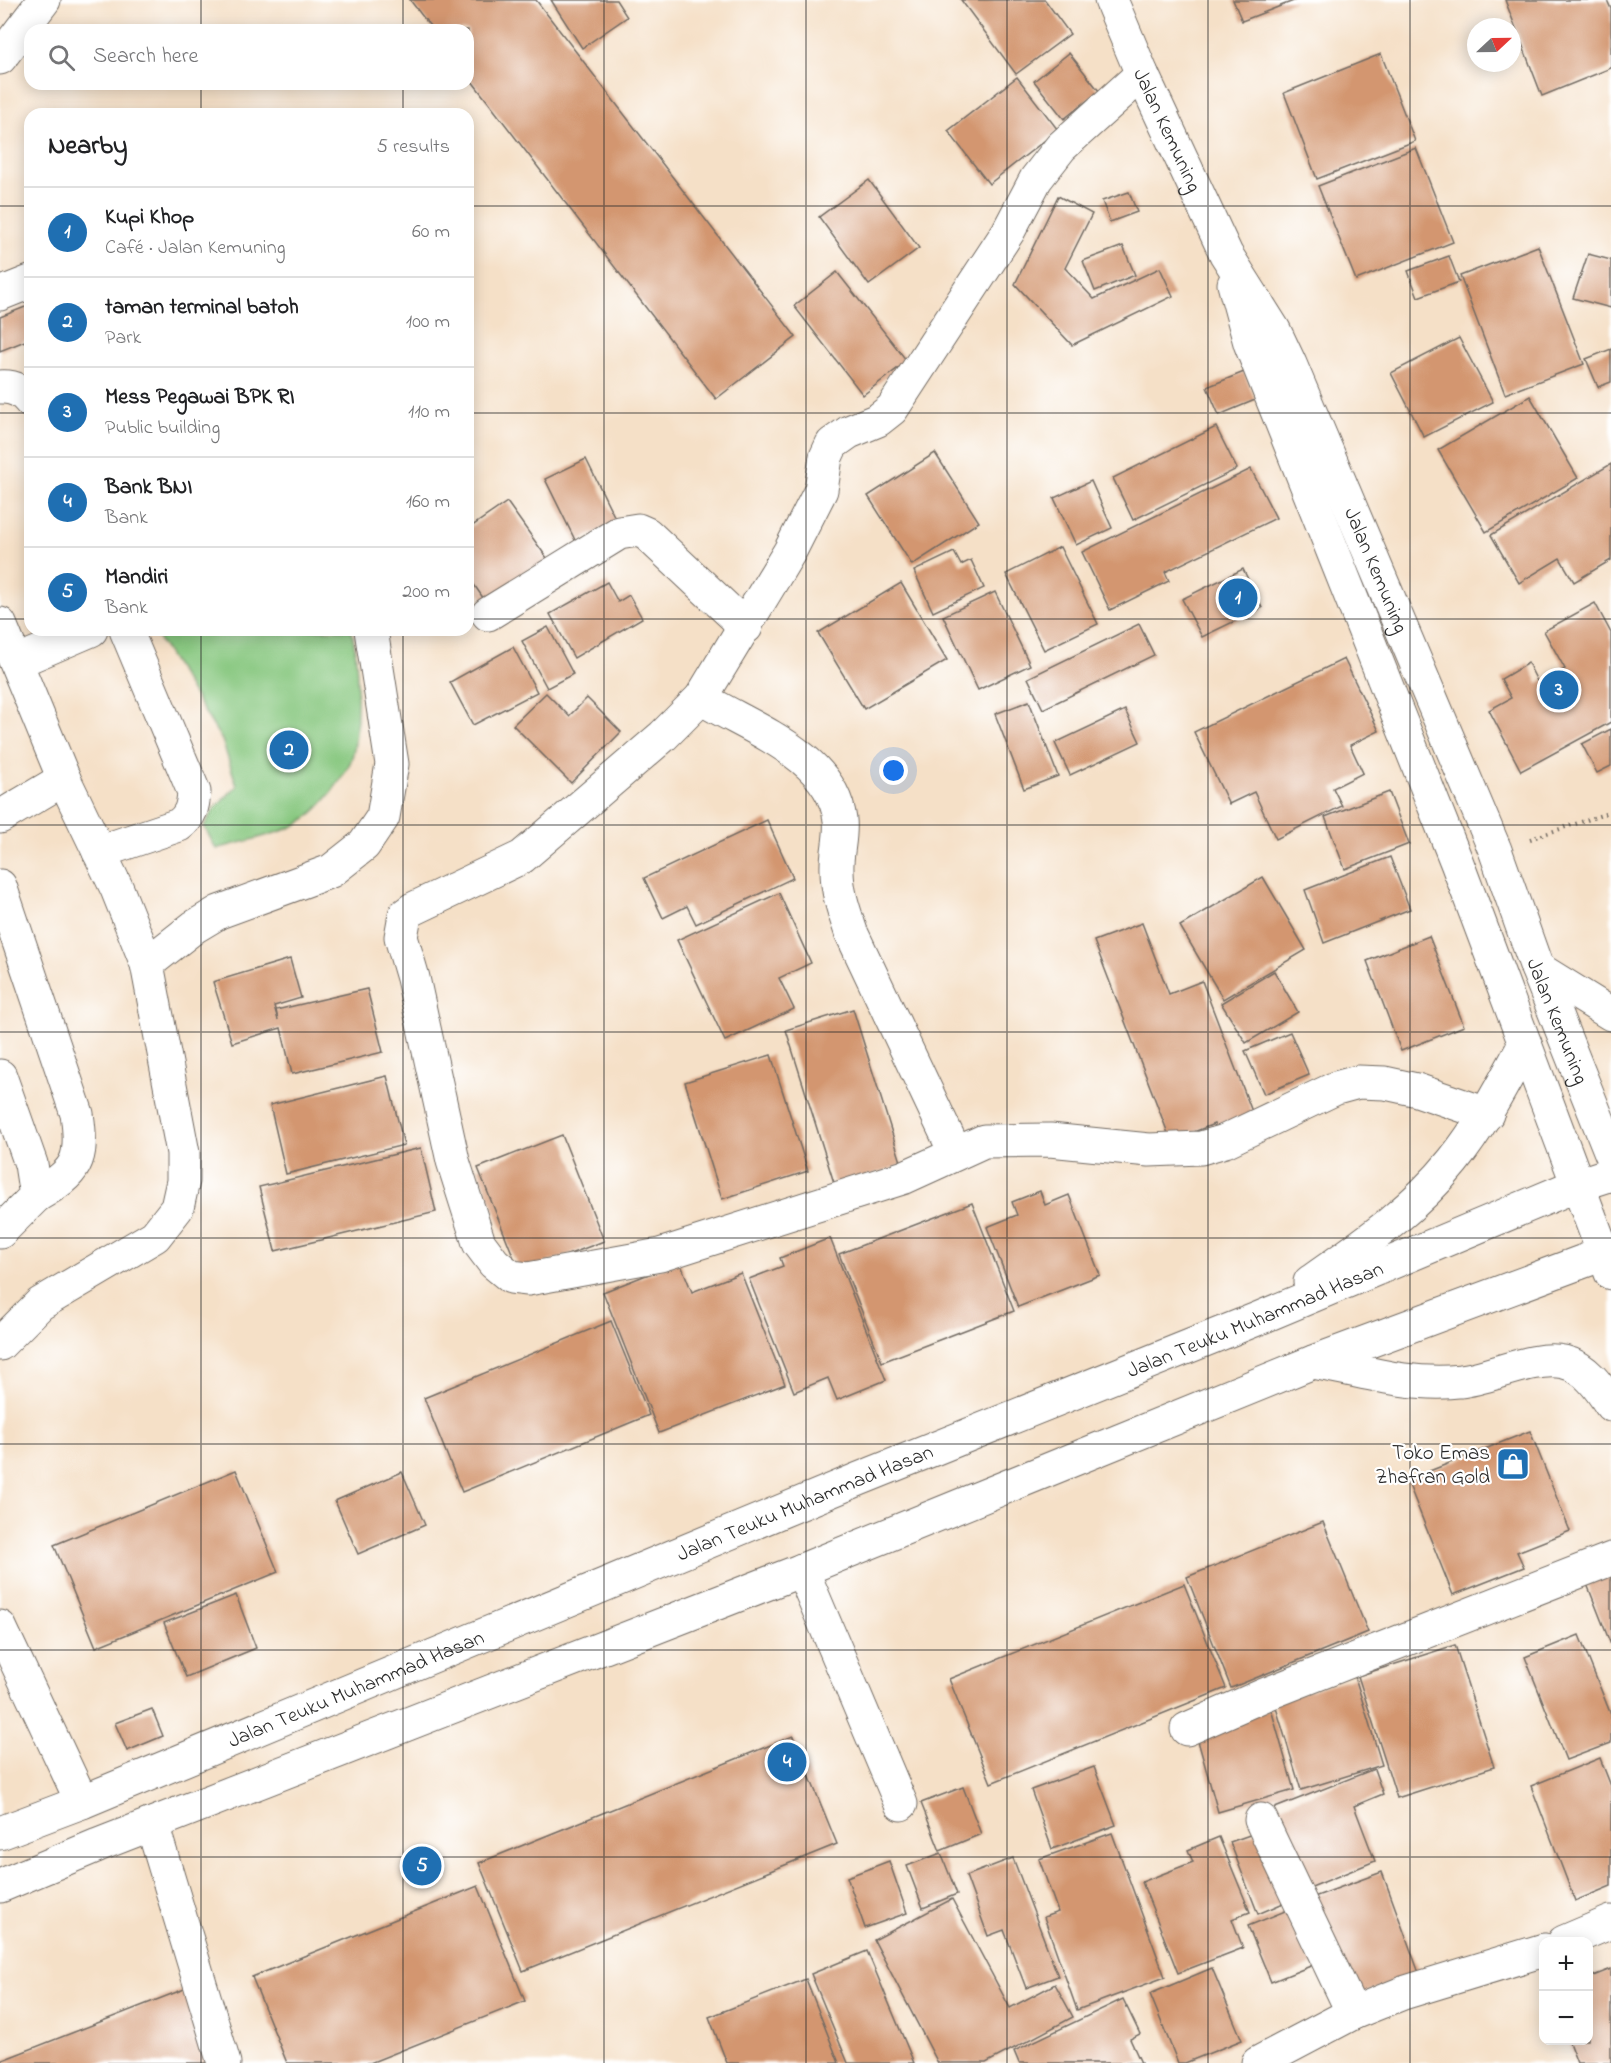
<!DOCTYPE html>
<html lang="en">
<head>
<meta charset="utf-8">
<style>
  :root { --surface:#fff; --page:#f2f2f2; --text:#202124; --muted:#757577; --line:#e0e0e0; --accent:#1f6fb2 }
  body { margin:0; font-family:"Indie Flower",sans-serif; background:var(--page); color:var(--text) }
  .controls { position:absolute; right:18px; bottom:18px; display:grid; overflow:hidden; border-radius:12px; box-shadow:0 3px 15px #0003 }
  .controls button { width:54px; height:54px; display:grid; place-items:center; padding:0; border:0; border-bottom:2px solid var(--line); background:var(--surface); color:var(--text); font:30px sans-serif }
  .compass { position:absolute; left:1467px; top:18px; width:54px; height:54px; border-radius:50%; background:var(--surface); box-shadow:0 3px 15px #0003; rotate:68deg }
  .you { position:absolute; left:894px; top:771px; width:21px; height:21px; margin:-15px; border:4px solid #fff; border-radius:50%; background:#1a73e8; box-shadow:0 0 0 9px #1a73e833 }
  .badge { display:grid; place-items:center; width:39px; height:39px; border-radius:50%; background:var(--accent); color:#fff; font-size:20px; font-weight:700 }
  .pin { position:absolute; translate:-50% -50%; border:3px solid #fff; box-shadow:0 2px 6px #0006 }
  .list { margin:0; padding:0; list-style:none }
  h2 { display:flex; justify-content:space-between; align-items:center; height:78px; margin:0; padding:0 24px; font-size:26px }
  h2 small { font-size:20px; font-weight:400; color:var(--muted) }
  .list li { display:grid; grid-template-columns:39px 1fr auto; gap:18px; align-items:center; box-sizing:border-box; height:90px; padding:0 24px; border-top:2px solid var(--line) }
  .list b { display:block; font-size:22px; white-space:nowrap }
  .list p { margin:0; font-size:20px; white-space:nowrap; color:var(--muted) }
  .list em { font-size:20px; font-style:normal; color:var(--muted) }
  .icon { flex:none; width:33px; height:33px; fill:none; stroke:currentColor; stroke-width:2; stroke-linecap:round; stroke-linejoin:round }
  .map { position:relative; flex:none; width:1611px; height:2063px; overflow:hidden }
  .search { position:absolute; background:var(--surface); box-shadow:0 3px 15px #0003; left:24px; top:24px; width:450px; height:66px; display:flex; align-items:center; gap:15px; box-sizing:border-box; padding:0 21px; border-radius:18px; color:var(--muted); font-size:22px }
  .panel { position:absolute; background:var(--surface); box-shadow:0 3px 15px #0003; left:24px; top:108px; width:450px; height:528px; border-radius:18px }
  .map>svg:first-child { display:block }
</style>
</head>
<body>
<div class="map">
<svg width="1611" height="2063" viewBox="0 0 1611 2063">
  <rect width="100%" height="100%" fill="#fff"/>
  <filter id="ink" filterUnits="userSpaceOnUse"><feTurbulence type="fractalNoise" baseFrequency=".0167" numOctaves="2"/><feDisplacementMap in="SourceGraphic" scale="12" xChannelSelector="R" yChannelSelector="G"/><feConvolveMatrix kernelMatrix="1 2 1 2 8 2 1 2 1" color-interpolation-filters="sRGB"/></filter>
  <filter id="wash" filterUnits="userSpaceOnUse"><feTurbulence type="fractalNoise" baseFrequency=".008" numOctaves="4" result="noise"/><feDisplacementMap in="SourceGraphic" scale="24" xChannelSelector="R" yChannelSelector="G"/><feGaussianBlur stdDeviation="1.35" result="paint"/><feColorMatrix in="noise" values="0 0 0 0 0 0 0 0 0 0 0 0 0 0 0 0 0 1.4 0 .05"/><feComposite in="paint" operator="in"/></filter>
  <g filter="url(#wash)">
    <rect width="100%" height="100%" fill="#f5e0c7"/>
    <path fill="#87c77f" stroke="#597955" stroke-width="1.5" d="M153 630H351C359 654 360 740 350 763 339 785 315 817 292 827 268 837 241 842 216 849L204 826 214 809 237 786 222 740Z"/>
    <g id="blocks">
      <g fill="#d39670">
        <polygon points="410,0 536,0 796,337 716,399 468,76 468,30 433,30"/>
        <polygon points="551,0 616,0 627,17 582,48"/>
        <polygon points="961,0 1045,0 1070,34 1016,74"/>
        <polygon points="1233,0 1296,0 1242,21"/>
        <polygon points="1505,0 1607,0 1611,9 1611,68 1542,96"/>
        <polygon points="1069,53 1099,91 1064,119 1034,81"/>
        <polygon points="1381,54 1415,141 1317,179 1284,93"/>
        <polygon points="1017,77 1058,130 989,184 948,131"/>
        <polygon points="1416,148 1453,242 1356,280 1318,186"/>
        <polygon points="869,180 919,248 869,285 819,217"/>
        <polygon points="1129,192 1137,212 1110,222 1102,201"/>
        <polygon points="1058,196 1092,214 1065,268 1094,299 1160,268 1173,296 1072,345 1015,284"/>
        <polygon points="1123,246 1135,275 1095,291 1083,261"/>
        <polygon points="1538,246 1584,364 1505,394 1460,276"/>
        <polygon points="1588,254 1611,260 1611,308 1573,298"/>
        <polygon points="1449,256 1459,282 1418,297 1408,271"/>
        <polygon points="837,272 907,361 863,395 794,306"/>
        <polygon points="30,305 30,339 0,351 0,317"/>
        <polygon points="1459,338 1493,402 1424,437 1391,373"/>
        <polygon points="1611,349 1611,382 1598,387 1586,359"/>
        <polygon points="1244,372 1255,400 1219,415 1207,387"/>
        <polygon points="1530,396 1578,478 1486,532 1438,450"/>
        <polygon points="1216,427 1237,469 1133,520 1113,478"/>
        <polygon points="935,453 979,522 912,565 868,496"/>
        <polygon points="586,459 617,522 576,542 545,479"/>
        <polygon points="1611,464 1611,560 1574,582 1560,558 1519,583 1491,535"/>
        <polygon points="1251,469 1276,518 1165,572 1169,581 1110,610 1082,552"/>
        <polygon points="1091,481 1112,528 1076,545 1054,498"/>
        <polygon points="507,502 552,565 490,608 468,576 468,529"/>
        <polygon points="1060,547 1098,624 1044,650 1006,574"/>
        <polygon points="954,552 961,565 971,560 984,588 933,612 914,571"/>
        <polygon points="1243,569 1262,608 1202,637 1182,599"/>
        <polygon points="607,582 618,602 629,595 642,618 574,658 550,614"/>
        <polygon points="901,583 947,660 864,709 818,633"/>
        <polygon points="995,592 1030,665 978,690 943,616"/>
        <polygon points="1595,603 1611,633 1611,722 1521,771 1489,710 1511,698 1501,679 1528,663 1538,683 1565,669 1544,631"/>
        <polygon points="1139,624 1154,655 1043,709 1028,678"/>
        <polygon points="548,627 573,674 547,688 522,641"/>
        <polygon points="513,647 537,692 473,725 450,682"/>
        <polygon points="1344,659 1379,731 1350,745 1363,773 1333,788 1342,806 1276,839 1254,792 1229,804 1194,732"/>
        <polygon points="546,693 569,716 587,698 621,732 571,783 513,725"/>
        <polygon points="1029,701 1058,776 1024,789 995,714"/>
        <polygon points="1125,710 1140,742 1070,775 1055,743"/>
        <polygon points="1611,729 1611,766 1597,773 1582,744"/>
        <polygon points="1389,792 1409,844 1345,869 1325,817"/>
        <polygon points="767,820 793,878 696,924 687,906 663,918 644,878"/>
        <polygon points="1390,857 1410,909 1324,943 1305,890"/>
        <polygon points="1263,877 1306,950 1223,999 1180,926"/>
        <polygon points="779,893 811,963 779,978 794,1009 725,1041 677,940"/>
        <polygon points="1142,923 1169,994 1202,981 1256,1122 1220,1136 1214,1124 1171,1141 1094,941"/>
        <polygon points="1429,936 1464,1026 1401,1051 1367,961"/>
        <polygon points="290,959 301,998 274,1006 278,1020 276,1010 367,989 383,1052 292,1074 281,1028 232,1043 213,982"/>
        <polygon points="1274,971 1298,1012 1246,1043 1221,1003"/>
        <polygon points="853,1009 902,1165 835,1186 786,1030"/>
        <polygon points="1290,1032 1309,1075 1264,1094 1245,1051"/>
        <polygon points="771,1055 808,1171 722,1199 685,1082"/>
        <polygon points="387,1076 404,1145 286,1174 270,1105"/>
        <polygon points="562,1135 604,1241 520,1273 478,1168"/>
        <polygon points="421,1148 436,1212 275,1251 259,1187"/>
        <polygon points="1040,1191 1045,1205 1069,1195 1100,1275 1018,1307 987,1227 1017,1215 1012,1202"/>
        <polygon points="972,1203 1014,1311 882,1362 839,1254"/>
        <polygon points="830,1238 886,1380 837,1400 828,1378 794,1392 749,1279 783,1266 780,1258"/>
        <polygon points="680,1262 692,1292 741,1273 785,1384 659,1433 603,1292"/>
        <polygon points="611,1321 649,1415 462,1492 424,1398"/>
        <polygon points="1530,1431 1570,1531 1517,1552 1524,1567 1453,1595 1407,1480"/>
        <polygon points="236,1470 278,1572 96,1647 54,1545"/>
        <polygon points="402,1472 425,1525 358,1554 335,1501"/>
        <polygon points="1323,1522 1368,1632 1231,1688 1187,1577"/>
        <polygon points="1611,1574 1611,1645 1587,1584"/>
        <polygon points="1184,1584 1226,1688 991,1783 949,1679"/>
        <polygon points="236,1595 256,1648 186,1677 164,1623"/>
        <polygon points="1579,1635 1611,1715 1611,1743 1566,1760 1525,1657"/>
        <polygon points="1455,1645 1494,1767 1397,1798 1358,1676"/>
        <polygon points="1355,1677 1382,1765 1301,1790 1274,1701"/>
        <polygon points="152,1709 163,1736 127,1751 115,1723"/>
        <polygon points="1271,1709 1294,1790 1218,1812 1195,1730"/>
        <polygon points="793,1736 837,1844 523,1971 479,1863"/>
        <polygon points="1600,1758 1611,1786 1611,1886 1575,1901 1531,1786"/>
        <polygon points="1094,1767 1116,1825 1052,1849 1031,1790"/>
        <polygon points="1374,1769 1383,1794 1354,1806 1375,1861 1302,1891 1270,1810"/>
        <polygon points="963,1787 981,1834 940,1851 921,1803"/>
        <polygon points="1261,1831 1288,1901 1258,1914 1230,1842"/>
        <polygon points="1112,1833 1165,1977 1077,2010 1044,1917 1058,1912 1039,1859"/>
        <polygon points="1219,1837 1250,1912 1232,1919 1243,1948 1178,1973 1142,1882 1193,1862 1188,1850"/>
        <polygon points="941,1853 957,1894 923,1908 907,1866"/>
        <polygon points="1013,1858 1058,1976 1026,1988 1004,1930 988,1936 966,1876"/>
        <polygon points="889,1861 907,1913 865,1928 847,1877"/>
        <polygon points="1382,1872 1419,1973 1351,1998 1314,1897"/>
        <polygon points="478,1886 525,2001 370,2063 287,2063 252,1977"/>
        <polygon points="952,1899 1010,2008 1055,1984 1073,2017 986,2063 938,2063 874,1940"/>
        <polygon points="1295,1907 1318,1963 1271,1982 1248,1926"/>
        <polygon points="867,1951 914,2063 848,2063 811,1974"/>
        <polygon points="1212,1968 1242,2040 1185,2063 1178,2063 1150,1994"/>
        <polygon points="1611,1969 1611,2063 1577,2063 1568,2040 1588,2040 1588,1978"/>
        <polygon points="806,1979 839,2063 727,2063 709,2017"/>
        <polygon points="187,1988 216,2063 0,2063 0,2061"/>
        <polygon points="1123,1999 1140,2034 1130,2039 1141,2063 1019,2063 1014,2051"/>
      </g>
    </g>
  </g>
  <g filter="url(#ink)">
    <use href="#blocks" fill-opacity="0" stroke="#726a62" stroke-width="1.5"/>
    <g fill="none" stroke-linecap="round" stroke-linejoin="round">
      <defs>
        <g id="minor">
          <path id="s1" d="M1111 0 1142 74 1226 254 1274 330 1290 364 1495 850 1537 968 1611 1153"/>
          <polyline points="0,58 44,0"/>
          <polyline points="1142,74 1061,147 1036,179 1008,232 892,409 878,420 849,432 832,444 826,457 821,490 790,551 701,698 663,736 522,857 413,909 405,915 401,937 413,978 453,1161 479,1243 494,1263 511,1277 528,1279 660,1255 905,1177 984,1141 1050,1140 1149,1150 1201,1148 1225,1141 1336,1088 1358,1082 1385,1083 1417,1090 1487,1114"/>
          <polyline points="1234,284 1250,343 1457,863 1611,1273"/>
          <polyline points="0,294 30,282"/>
          <path d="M0 387C13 386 23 391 30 401"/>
          <polyline points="488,614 619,533 638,530 647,534 746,627"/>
          <polyline points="0,624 64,779 117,889 147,964"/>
          <polyline points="16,662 91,630"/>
          <path d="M701 698C749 728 832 755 840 820 842 837 836 853 837 870 837 892 844 911 851 932L955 1152"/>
          <polyline points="0,817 64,779"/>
          <path d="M99 852 179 825C191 816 193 806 194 792L126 630"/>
          <path d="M0 886 77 1114C84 1161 77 1172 36 1196"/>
          <polyline points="0,1076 31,1164 36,1196 0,1232"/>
          <polyline points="0,1344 40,1304 155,1236 177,1208 183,1181 183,1153 147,964 194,927 219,912 331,871 364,845 383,817 392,764 371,630"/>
          <polyline points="802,1570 901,1804"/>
          <polyline points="0,1627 82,1802"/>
          <polyline points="1187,1729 1264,1695 1611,1559"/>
          <polyline points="1261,1820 1353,2013"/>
          <polyline points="152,1824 224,2063"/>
          <polyline points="1564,1942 1611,1922"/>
          <polyline points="1258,2063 1353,2013 1403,1993 1544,1950"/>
        </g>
        <g id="highway">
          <polyline points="1537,968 1611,1014"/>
          <path d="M1310 1282C1361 1246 1414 1210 1453 1161 1482 1125 1503 1084 1525 1044"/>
          <path d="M1314 1362C1361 1371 1412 1387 1460 1381 1491 1378 1534 1355 1564 1362 1586 1367 1600 1388 1611 1405"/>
          <path id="s2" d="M0 1833 82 1802 859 1479 1257 1319 1577 1185 1611 1174"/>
          <polyline points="0,1886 98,1845 802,1570 1313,1362 1611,1251"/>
        </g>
      </defs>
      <use href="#minor" stroke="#726a62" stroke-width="35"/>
      <use href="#highway" stroke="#726a62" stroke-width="35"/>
      <polyline stroke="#726a62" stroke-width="4" stroke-dasharray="1.5 4.5" stroke-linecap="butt" points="1530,839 1611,812"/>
      <use href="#minor" stroke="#fff" stroke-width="33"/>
      <use href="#highway" stroke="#fff" stroke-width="33"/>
    </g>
  </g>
  <path fill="none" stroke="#2b2b2b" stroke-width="1.5" stroke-opacity="0.55" d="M201 0V30M403 0V30M604 0V2063M806 0V2063M1007 0V2063M1208 0V2063M1410 0V2063M201 84V114M403 84V114M0 206H30M468 206H1611M0 413H30M468 413H1611M0 619H30M468 619H1611M201 630V2063M403 630V2063M0 825H1611M0 1032H1611M0 1238H1611M0 1444H1611M0 1650H1611M0 1857H1611"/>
  <defs>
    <symbol id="shop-square" viewBox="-11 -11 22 22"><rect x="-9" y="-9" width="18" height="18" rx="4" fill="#1f6fb2" stroke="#fff"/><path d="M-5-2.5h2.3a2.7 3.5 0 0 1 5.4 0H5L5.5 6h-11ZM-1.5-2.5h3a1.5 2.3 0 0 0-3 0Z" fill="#fff"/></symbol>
  </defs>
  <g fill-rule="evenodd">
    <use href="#shop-square" x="1494" y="1445" width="38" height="38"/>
  </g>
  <g text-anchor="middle" stroke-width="4.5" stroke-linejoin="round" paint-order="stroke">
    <g font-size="21" fill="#2b2b2b" stroke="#fff">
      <text dy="7" stroke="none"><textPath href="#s1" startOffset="142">Jalan Kemuning</textPath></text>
      <text dy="7" stroke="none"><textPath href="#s1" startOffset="630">Jalan Kemuning</textPath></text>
      <text dy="7" stroke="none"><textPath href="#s1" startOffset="1116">Jalan Kemuning</textPath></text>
      <text dy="7" stroke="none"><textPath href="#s2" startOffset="1356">Jalan Teuku Muhammad Hasan</textPath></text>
      <text dy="7" stroke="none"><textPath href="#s2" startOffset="870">Jalan Teuku Muhammad Hasan</textPath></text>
      <text dy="7" stroke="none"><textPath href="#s2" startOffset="384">Jalan Teuku Muhammad Hasan</textPath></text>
    </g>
    <g font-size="21" fill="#2b2b2b" stroke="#fff" text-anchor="end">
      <text x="1490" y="1459">Toko Emas<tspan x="1490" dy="24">Zhafran Gold</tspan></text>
    </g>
  </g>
</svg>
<div class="controls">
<button>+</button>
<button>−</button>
</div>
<svg class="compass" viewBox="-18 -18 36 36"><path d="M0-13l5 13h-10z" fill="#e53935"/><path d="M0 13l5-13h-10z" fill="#757577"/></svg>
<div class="you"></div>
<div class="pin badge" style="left:1238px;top:598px">1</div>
<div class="pin badge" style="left:289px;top:750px">2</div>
<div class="pin badge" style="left:1559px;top:690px">3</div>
<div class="pin badge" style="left:787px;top:1762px">4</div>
<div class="pin badge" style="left:422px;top:1866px">5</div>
<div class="search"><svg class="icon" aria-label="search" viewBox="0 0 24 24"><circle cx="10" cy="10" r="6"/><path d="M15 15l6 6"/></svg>Search here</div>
<section class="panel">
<h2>Nearby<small>5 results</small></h2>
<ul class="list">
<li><span class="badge">1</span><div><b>Kupi Khop</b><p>Café · Jalan Kemuning</p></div><em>60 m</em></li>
<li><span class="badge">2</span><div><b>taman terminal batoh</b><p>Park</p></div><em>100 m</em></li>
<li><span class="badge">3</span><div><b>Mess Pegawai BPK RI</b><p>Public building</p></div><em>110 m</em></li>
<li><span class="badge">4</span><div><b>Bank BNI</b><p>Bank</p></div><em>160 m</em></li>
<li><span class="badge">5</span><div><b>Mandiri</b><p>Bank</p></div><em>200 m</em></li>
</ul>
</section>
</div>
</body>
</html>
